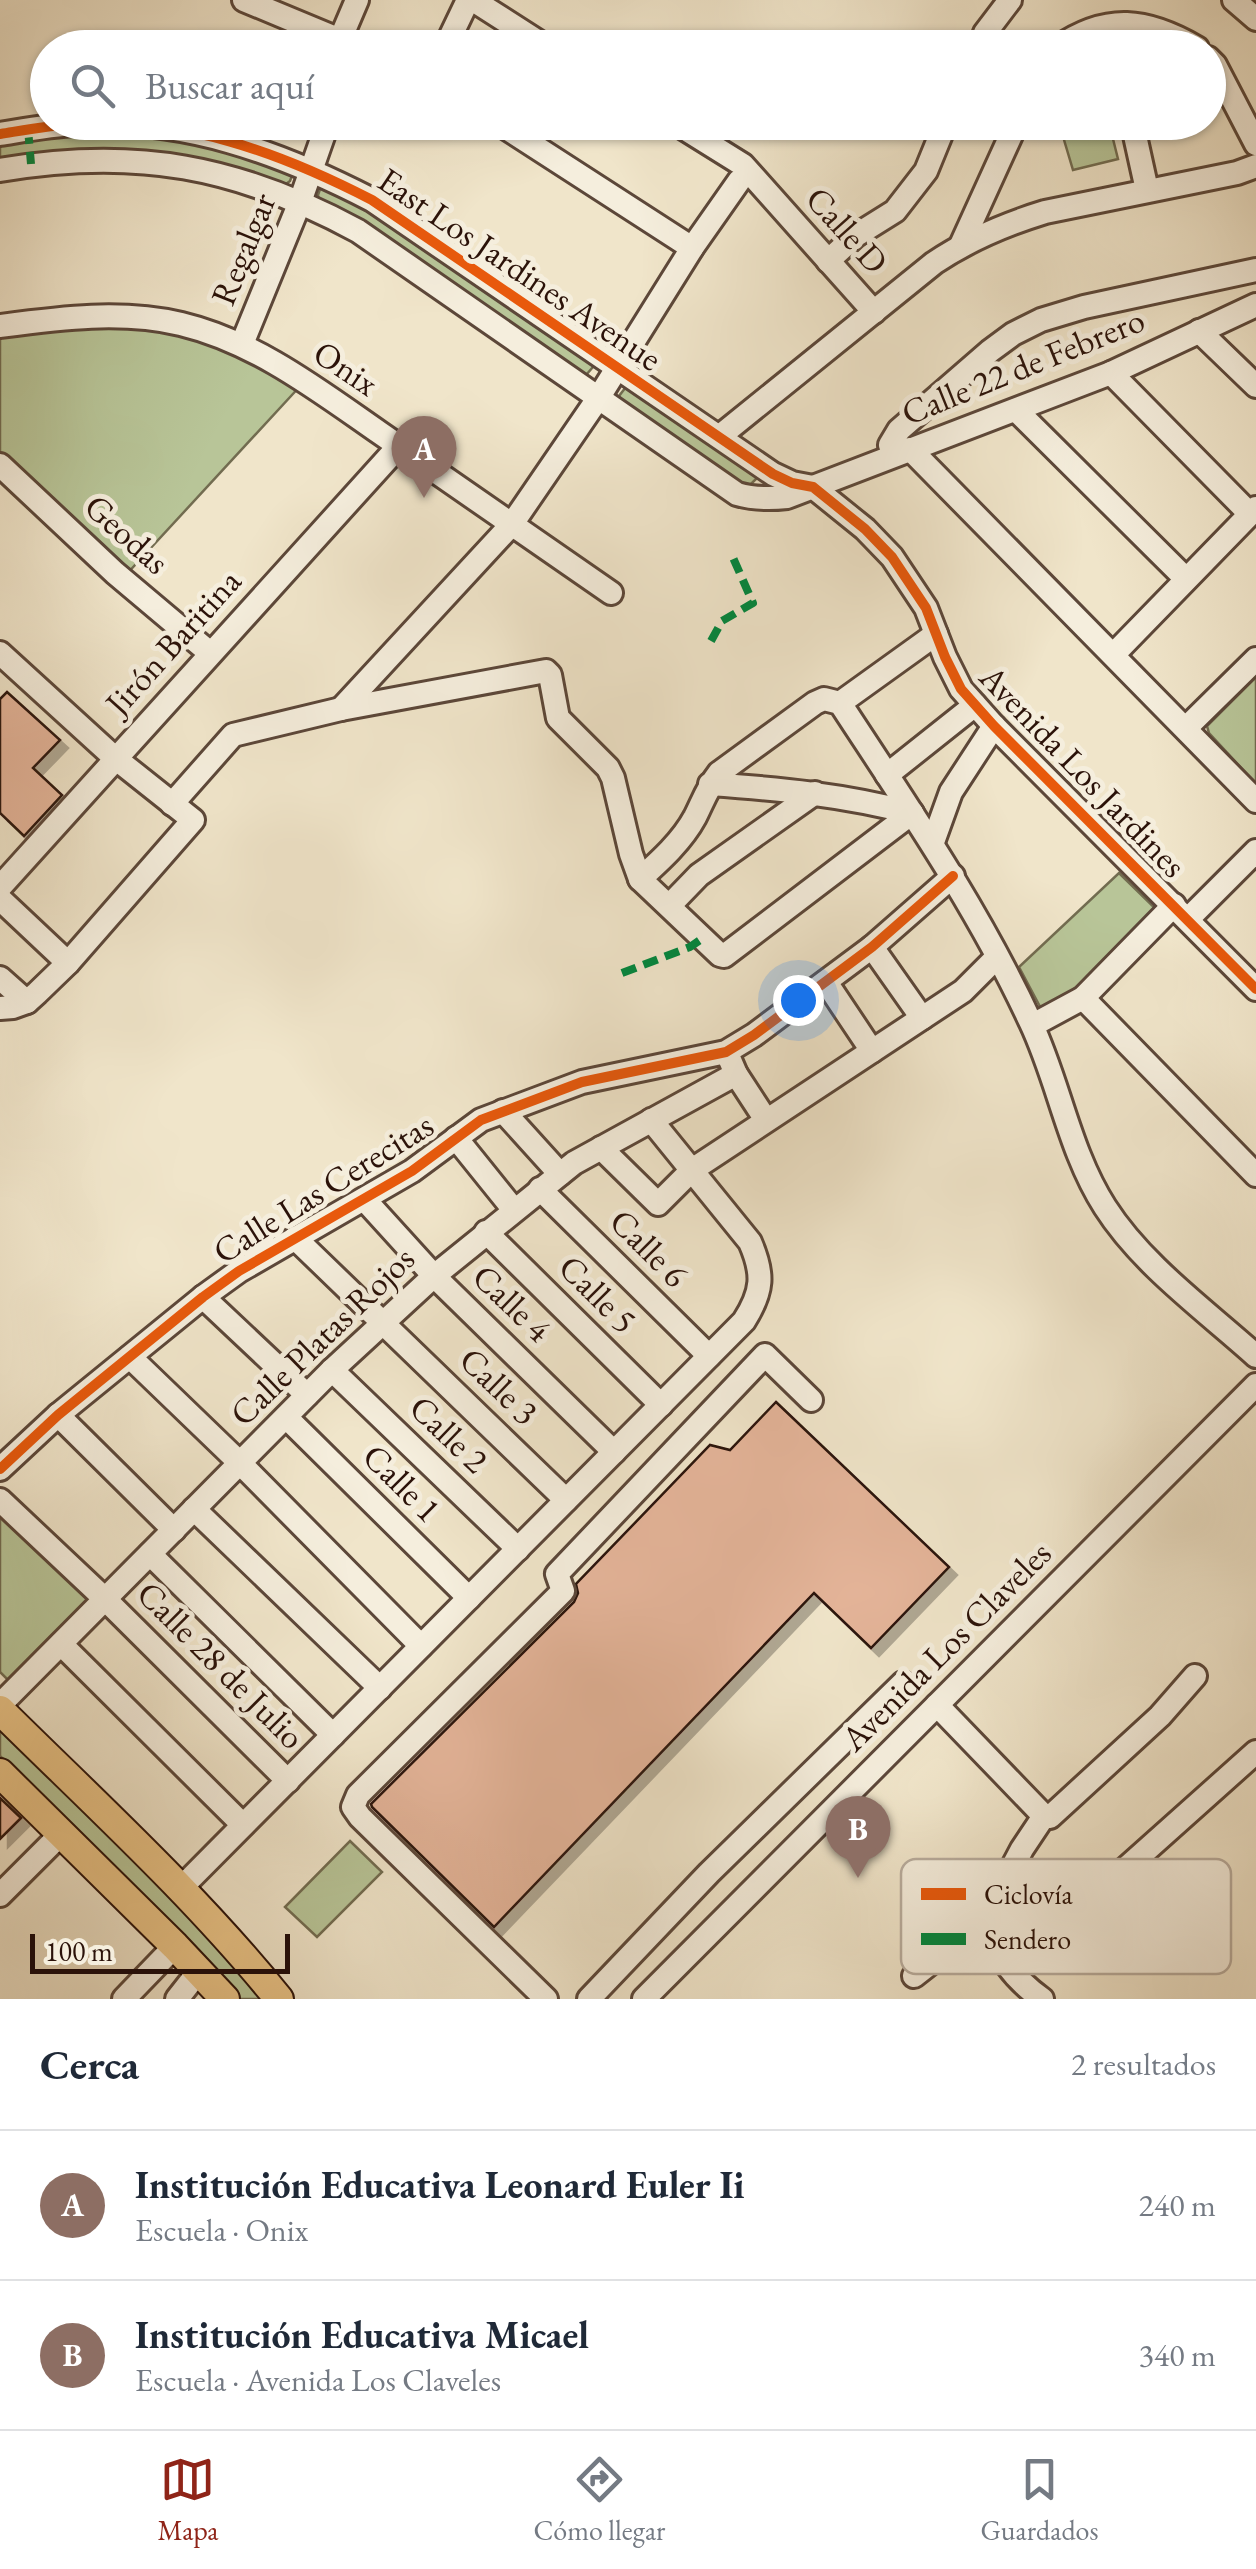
<!DOCTYPE html>
<html lang="es">
<head>
<meta charset="utf-8">
<style>
  :root { --surface:#fff; --page:#f2f2f3; --text:#1f2937; --muted:#747a83; --line:#e0e1e3; --accent:#8f2418 }
  body { margin:0; font-family:"EB Garamond",serif; background:var(--page); color:var(--text) }
  .scale { position:absolute; left:30px; bottom:25px; width:260px; box-sizing:border-box; padding-left:10px; border:5px solid #2b1209; border-top:0; font-size:28px; line-height:35px; white-space:nowrap; color:#2b1209; -webkit-text-stroke:8px #f5eedd; paint-order:stroke }
  .you { position:absolute; left:798px; top:1000px; width:35px; height:35px; margin:-25px; border:8px solid #fff; border-radius:50%; background:#1a73e8; box-shadow:0 0 0 15px #1a73e833 }
  .badge { display:grid; place-items:center; width:65px; height:65px; border-radius:50%; background:var(--accent); color:#fff; font-size:32px; font-weight:700 }
  .pin { position:absolute; translate:-50% -82px; filter:drop-shadow(0 2px 5px #0008) }
  .pin::after { content:''; position:absolute; top:52px; width:35px; height:30px; background:inherit; clip-path:polygon(0 0,100% 0,50% 100%) }
  .list { margin:0; padding:0; list-style:none }
  h2 { display:flex; justify-content:space-between; align-items:center; height:130px; margin:0; padding:0 40px; font-size:42px }
  h2 small { font-size:32px; font-weight:400; color:var(--muted) }
  .list li { display:grid; grid-template-columns:65px 1fr auto; gap:30px; align-items:center; box-sizing:border-box; height:150px; padding:0 40px; border-top:2px solid var(--line) }
  .list b { display:block; font-size:38px; white-space:nowrap }
  .list p { margin:0; font-size:32px; white-space:nowrap; color:var(--muted) }
  .list em { font-size:32px; font-style:normal; color:var(--muted) }
  .icon { flex:none; width:55px; height:55px; fill:none; stroke:currentColor; stroke-width:2; stroke-linecap:round; stroke-linejoin:round }
  .map { position:relative; flex:none; width:1256px; height:1999px; overflow:hidden }
  .search { position:absolute; background:var(--surface); box-shadow:0 2px 8px #0004; left:30px; right:30px; top:30px; height:110px; display:flex; align-items:center; gap:25px; box-sizing:border-box; padding:0 35px; border-radius:55px; color:var(--muted); font-size:38px }
  .sheet { height:430px; background:var(--surface) }
  nav { display:flex; justify-content:space-around; align-items:center; box-sizing:border-box; height:140px; border-top:2px solid var(--line); background:var(--surface); font-size:28px; color:var(--muted) }
  nav a { display:grid; justify-items:center; gap:5px }
  nav .on { color:var(--accent) }
  .map>svg:first-child { display:block }
</style>
</head>
<body>
<div class="map">
<svg width="1256" height="1999" viewBox="0 0 1256 1999">
  <defs>
    <filter id="shadow"><feDropShadow dx="8" dy="8" stdDeviation="0" flood-color="#0004"/></filter>
  </defs>
  <rect width="100%" height="100%" fill="#f0e5ca"/>
  <filter id="stains"><feTurbulence type="fractalNoise" baseFrequency=".002" numOctaves="4"/><feColorMatrix values="0 0 0 0 .2 0 0 0 0 .09 0 0 0 0 .02 0 0 0 .5 -.17"/></filter>
  <radialGradient id="worn" r=".72"><stop offset=".6" stop-color="#630" stop-opacity="0"/><stop offset="1" stop-color="#630" stop-opacity=".3"/></radialGradient>
  <g fill="#b8c598" stroke="#726c50" stroke-width="2.5">
    <polygon points="1059,123 1109,123 1118,159 1073,170"/>
    <polygon points="88,130 199,139 293,173 290,181 282,187 238,172 0,163 0,140"/>
    <polygon points="327,184 595,359 593,367 586,375 581,375 319,201 318,195 321,186"/>
    <polygon points="181,325 303,383 123,578 0,464 0,327"/>
    <polygon points="626,387 756,471 757,478 749,486 740,486 621,402 619,396"/>
    <polygon points="1256,677 1256,784 1209,733 1207,726"/>
    <polygon points="1119,873 1161,914 1079,996 1045,1016 1019,967"/>
    <polygon points="0,1508 90,1600 10,1682 0,1672"/>
    <polygon points="0,1722 157,1877 268,1999 236,1999 139,1894 0,1756"/>
    <polygon points="350,1841 382,1872 317,1937 285,1907"/>
  </g>
  <g fill="#e4b499" stroke="#2b1209" stroke-width="2.5" filter="url(#shadow)">
    <polygon points="7,692 60,740 33,768 62,795 24,836 0,813 0,699"/>
    <polygon points="776,1402 949,1567 871,1648 814,1593 494,1927 372,1807 371,1804 574,1602 578,1593 576,1584 710,1445 730,1450"/>
    <polygon points="0,1798 21,1818 0,1839"/>
  </g>
  <g fill="none" stroke-linecap="round" stroke-linejoin="round">
    <defs>
      <g id="minor">
        <polyline points="244,0 340,40 352,48"/>
        <polyline points="473,0 548,48"/>
        <polyline points="1234,0 1256,19"/>
        <polyline points="340,40 357,0"/>
        <polyline points="445,48 468,0"/>
        <polyline points="979,48 985,33 1010,0"/>
        <path d="M1057 48C1107 13 1147 19 1197 48"/>
        <polyline points="1208,58 1215,65 1256,144"/>
        <polyline points="497,122 692,248"/>
        <polyline points="674,122 743,165 874,312"/>
        <polyline points="1132,122 1147,190"/>
        <path d="M0 134C25 130 51 125 77 124 183 117 279 152 372 200L773 474 792 483 813 487 865 529 892 557 926 608 945 657 961 689 994 726 1256 989"/>
        <path d="M0 170C135 147 238 166 358 231L737 494C754 499 769 499 787 497L1111 373 1256 305"/>
        <polyline points="961,245 1017,122"/>
        <polyline points="828,261 855,236 895,211 926,171 946,122"/>
        <path d="M0 326C61 318 121 310 181 324 256 342 318 390 380 433 457 486 534 540 611 593"/>
        <polyline points="1199,331 1256,386"/>
        <polyline points="242,344 300,202 328,122"/>
        <polyline points="1111,373 1250,514"/>
        <polyline points="1016,410 1186,579"/>
        <path d="M720 436 934 263C968 240 1006 224 1045 212L1237 173 1256 166"/>
        <polyline points="910,449 1256,801"/>
        <polyline points="894,455 890,445 899,430 990,351 1013,334 1041,320 1084,307 1256,270"/>
        <polyline points="0,465 115,573 210,653"/>
        <polyline points="0,653 115,758 193,820 68,963 37,993 27,1002 13,1007 0,1008"/>
        <polyline points="1114,654 1256,508"/>
        <polyline points="840,703 936,634"/>
        <polyline points="341,709 512,524 599,397 692,248 739,181"/>
        <polyline points="1186,728 1256,659"/>
        <polyline points="887,775 975,705"/>
        <path d="M710 784C779 789 845 795 912 813"/>
        <polyline points="172,804 233,735 341,709 546,671 550,675 558,718 608,768 613,778 631,854 640,879 720,955 724,956 912,813"/>
        <polyline points="933,842 951,792 994,726"/>
        <path d="M640 879C661 860 682 841 695 817 703 801 708 787 719 773L815 703 824 699 840 703C908 807 979 910 1031 1023 1059 1082 1069 1151 1105 1207 1142 1265 1205 1310 1256 1356"/>
        <polyline points="0,887 399,446"/>
        <polyline points="0,899 68,963"/>
        <polyline points="670,905 699,875 815,793"/>
        <polyline points="1188,919 1256,851"/>
        <polyline points="872,947 922,1018"/>
        <polyline points="0,978 27,1002"/>
        <polyline points="826,982 872,1051"/>
        <polyline points="1083,998 1256,1175"/>
        <polyline points="1033,1025 1083,998 1174,905"/>
        <polyline points="730,1060 736,1074 766,1120"/>
        <polyline points="503,1111 560,1174"/>
        <polyline points="456,1138 514,1210"/>
        <polyline points="601,1148 658,1204 692,1170 963,991 997,957"/>
        <polyline points="540,1189 709,1356"/>
        <polyline points="365,1200 434,1276 614,1452"/>
        <polyline points="486,1232 661,1405"/>
        <polyline points="295,1238 566,1500"/>
        <polyline points="203,1297 307,1395"/>
        <polyline points="130,1357 240,1463 421,1646"/>
        <polyline points="332,1370 518,1549"/>
        <polyline points="58,1415 174,1530"/>
        <polyline points="286,1417 469,1598"/>
        <polyline points="0,1469 58,1415 203,1297 239,1271 412,1171 481,1120 582,1082 726,1052 754,1035 872,947 953,876"/>
        <polyline points="0,1500 105,1599 288,1781"/>
        <polyline points="194,1509 380,1688"/>
        <polyline points="150,1554 333,1735"/>
        <polyline points="61,1644 243,1825"/>
        <polyline points="0,1705 332,1370 434,1276 574,1163 736,1074"/>
        <polyline points="937,1705 1044,1816 1050,1817 1160,1716 1195,1676"/>
        <path d="M181 1888 744 1321C763 1291 764 1274 750 1242L651 1120"/>
        <polyline points="0,1895 61,1834"/>
        <polyline points="1096,1900 1124,1870 1256,1752"/>
        <path d="M982 1922C1000 1956 1010 1976 1042 1999"/>
        <polyline points="914,1976 975,1928 986,1917 1022,1849 1044,1816"/>
        <polyline points="124,1999 175,1946"/>
        <polyline points="177,1999 199,1971"/>
        <polyline points="546,1999 360,1817 353,1807 358,1795 563,1591 557,1574 765,1355 811,1400"/>
        <polyline points="589,1999 709,1873 903,1683"/>
        <polyline points="644,1999 1256,1385"/>
      </g>
      <g id="major">
        <path d="M0 1710C95 1804 195 1895 279 1999"/>
        <polyline points="0,1773 175,1946 225,1999"/>
      </g>
    </defs>
    <use href="#minor" stroke="#5c4739" stroke-width="28"/>
    <use href="#major" stroke="#2b1209" stroke-width="32"/>
    <use href="#minor" stroke="#f5eedd" stroke-width="22"/>
    <use href="#major" stroke="#e8c285" stroke-width="28"/>
    <g stroke="#00873e" stroke-width="8" stroke-dasharray="15 8" stroke-linecap="butt">
      <polyline points="28,129 31,164"/>
      <polyline points="711,641 722,621 753,603 731,553"/>
      <polyline points="622,973 690,947 703,938"/>
    </g>
    <defs>
      <g id="cycleway">
        <path d="M0 134C25 130 51 125 77 124 183 117 279 152 372 200L773 474 792 483 813 487 865 529 892 557 926 608 945 657 961 689 994 726 1256 989"/>
        <polyline points="0,1469 58,1415 203,1297 239,1271 412,1171 481,1120 582,1082 726,1052 754,1035 872,947 953,876"/>
      </g>
    </defs>
    <use href="#cycleway" stroke="#f5eedd" stroke-width="16"/>
    <use href="#cycleway" stroke="#e8590c" stroke-width="10"/>
  </g>
  <g text-anchor="middle" stroke-width="10" stroke-linejoin="round" paint-order="stroke">
    <g font-size="35" fill="#2b1209" stroke="#f5eedd">
      <text transform="translate(847 230) rotate(48)" y="12">Calle D</text>
      <text transform="translate(243 249) rotate(-68)" y="12">Regalgar</text>
      <text transform="translate(520 269) rotate(34)" y="12">East Los Jardines Avenue</text>
      <text transform="translate(1023 366) rotate(-22)" y="12">Calle 22 de Febrero</text>
      <text transform="translate(346 368) rotate(34)" y="12">Onix</text>
      <text transform="translate(127 534) rotate(42)" y="12">Geodas</text>
      <text transform="translate(173 642) rotate(-48)" y="12">Jirón Baritina</text>
      <text transform="translate(1083 771) rotate(46)" y="12">Avenida Los Jardines</text>
      <text transform="translate(323 1188) rotate(-32)" y="12">Calle Las Cerecitas</text>
      <text transform="translate(649 1248) rotate(45)" y="12">Calle 6</text>
      <text transform="translate(598 1294) rotate(45)" y="12">Calle 5</text>
      <text transform="translate(512 1303) rotate(44)" y="12">Calle 4</text>
      <text transform="translate(322 1336) rotate(-44)" y="12">Calle Platas Rojos</text>
      <text transform="translate(499 1386) rotate(44)" y="12">Calle 3</text>
      <text transform="translate(449 1434) rotate(44)" y="12">Calle 2</text>
      <text transform="translate(402 1483) rotate(45)" y="12">Calle 1</text>
      <text transform="translate(946 1646) rotate(-45)" y="12">Avenida Los Claveles</text>
      <text transform="translate(221 1665) rotate(45)" y="12">Calle 28 de Julio</text>
    </g>
  </g>
  <rect x="901" y="1859" width="330" height="115" rx="15" fill="#f5eedd" stroke="#b8ac9d" stroke-width="2.5"/>
  <rect x="921" y="1888" width="45" height="12" fill="#e8590c"/>
  <rect x="921" y="1933" width="45" height="12" fill="#00873e"/>
  <g font-size="28" fill="#2b1209">
    <text x="984" y="1904">Ciclovía</text>
    <text x="984" y="1949">Sendero</text>
  </g>
  <rect width="100%" height="100%" filter="url(#stains)"/>
  <rect width="100%" height="100%" fill="url(#worn)"/>
</svg>
<div class="scale">100 m</div>
<div class="you"></div>
<div class="pin badge" style="left:424px;top:498px;background:#8d6e63">A</div>
<div class="pin badge" style="left:858px;top:1878px;background:#8d6e63">B</div>
<div class="search"><svg class="icon" aria-label="search" viewBox="0 0 24 24"><circle cx="10" cy="10" r="6"/><path d="M15 15l6 6"/></svg>Buscar aquí</div>
</div>
<section class="sheet">
<h2>Cerca<small>2 resultados</small></h2>
<ul class="list">
<li><span class="badge" style="background:#8d6e63">A</span><div><b>Institución Educativa Leonard Euler Ii</b><p>Escuela · Onix</p></div><em>240 m</em></li>
<li><span class="badge" style="background:#8d6e63">B</span><div><b>Institución Educativa Micael</b><p>Escuela · Avenida Los Claveles</p></div><em>340 m</em></li>
</ul>
</section>
<nav>
<a class="on"><svg class="icon" aria-label="map" viewBox="0 0 24 24"><path d="M3 6l6-2 6 2 6-2v14l-6 2-6-2-6 2zM9 4v14M15 6v14"/></svg>Mapa</a>
<a><svg class="icon" aria-label="directions" viewBox="0 0 24 24"><path d="M12 3l9 9-9 9-9-9zM9 14v-3h6M13 9l2 2-2 2"/></svg>Cómo llegar</a>
<a><svg class="icon" aria-label="saved" viewBox="0 0 24 24"><path d="M7 4h10v16l-5-4-5 4z"/></svg>Guardados</a>
</nav>
</body>
</html>
